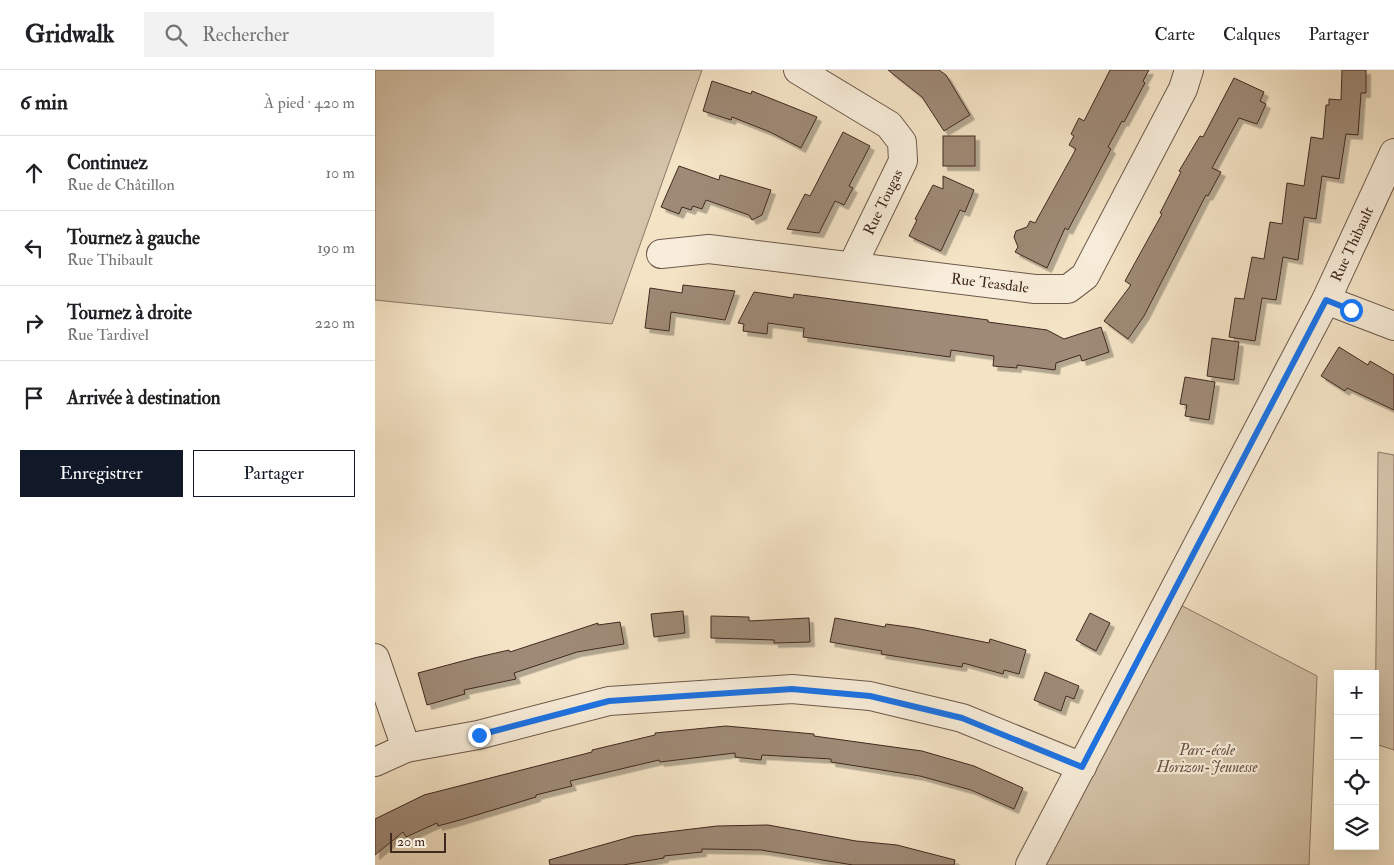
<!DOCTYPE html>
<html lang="fr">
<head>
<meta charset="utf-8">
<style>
  :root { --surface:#fff; --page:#f2f2f2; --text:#202124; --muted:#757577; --line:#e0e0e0; --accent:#111827 }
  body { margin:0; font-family:"IM FELL Double Pica",serif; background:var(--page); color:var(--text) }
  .controls { position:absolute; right:15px; bottom:15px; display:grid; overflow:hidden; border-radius:0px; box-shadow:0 5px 20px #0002 }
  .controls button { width:45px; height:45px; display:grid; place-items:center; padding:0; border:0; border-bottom:1px solid var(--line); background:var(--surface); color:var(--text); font:25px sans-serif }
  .scale { position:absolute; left:15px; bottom:12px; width:56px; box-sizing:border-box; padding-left:5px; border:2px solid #402920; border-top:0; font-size:14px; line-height:18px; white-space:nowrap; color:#402920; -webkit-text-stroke:4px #f8edda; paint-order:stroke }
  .stop { position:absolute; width:15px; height:15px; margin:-11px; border:4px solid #1a73e8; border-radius:50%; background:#fff }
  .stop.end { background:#1a73e8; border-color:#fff; box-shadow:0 1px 5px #0008 }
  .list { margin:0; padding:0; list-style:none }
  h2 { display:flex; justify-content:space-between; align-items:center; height:65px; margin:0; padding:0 20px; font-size:21px }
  h2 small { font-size:16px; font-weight:400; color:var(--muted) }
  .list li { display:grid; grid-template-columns:32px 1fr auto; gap:15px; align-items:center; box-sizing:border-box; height:75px; padding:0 20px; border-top:1px solid var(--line) }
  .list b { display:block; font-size:19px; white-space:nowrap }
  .list p { margin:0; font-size:16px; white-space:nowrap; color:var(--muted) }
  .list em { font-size:16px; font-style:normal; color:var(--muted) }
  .actions { display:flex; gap:10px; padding:15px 20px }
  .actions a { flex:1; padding:11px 0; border:1px solid var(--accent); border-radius:0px; text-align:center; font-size:18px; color:var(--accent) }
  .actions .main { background:var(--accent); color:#fff }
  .icon { flex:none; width:28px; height:28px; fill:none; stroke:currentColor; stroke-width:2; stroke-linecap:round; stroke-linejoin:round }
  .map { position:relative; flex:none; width:1019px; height:795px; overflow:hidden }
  header { display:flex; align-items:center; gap:30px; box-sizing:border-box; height:70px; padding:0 25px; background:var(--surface); border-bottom:1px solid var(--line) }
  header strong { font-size:24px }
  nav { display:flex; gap:28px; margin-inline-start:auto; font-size:18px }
  .search { width:350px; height:45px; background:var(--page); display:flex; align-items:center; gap:12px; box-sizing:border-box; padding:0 18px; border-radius:0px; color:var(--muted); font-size:19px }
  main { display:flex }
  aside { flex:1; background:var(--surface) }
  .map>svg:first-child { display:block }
</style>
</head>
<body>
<header>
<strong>Gridwalk</strong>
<div class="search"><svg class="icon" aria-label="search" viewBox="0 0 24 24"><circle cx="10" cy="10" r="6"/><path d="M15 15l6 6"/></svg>Rechercher</div>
<nav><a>Carte</a><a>Calques</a><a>Partager</a></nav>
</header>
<main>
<aside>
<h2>6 min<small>À pied · 420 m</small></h2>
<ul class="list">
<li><svg class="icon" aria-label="ahead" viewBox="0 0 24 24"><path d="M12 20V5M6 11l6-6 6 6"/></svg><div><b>Continuez</b><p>Rue de Châtillon</p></div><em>10 m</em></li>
<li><svg class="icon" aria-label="left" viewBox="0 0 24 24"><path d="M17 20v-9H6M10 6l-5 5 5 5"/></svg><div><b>Tournez à gauche</b><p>Rue Thibault</p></div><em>190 m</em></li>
<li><svg class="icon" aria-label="right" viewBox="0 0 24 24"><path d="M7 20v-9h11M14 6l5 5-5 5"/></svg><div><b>Tournez à droite</b><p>Rue Tardivel</p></div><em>220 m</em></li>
<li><svg class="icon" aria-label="arrive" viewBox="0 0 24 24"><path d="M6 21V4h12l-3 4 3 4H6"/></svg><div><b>Arrivée à destination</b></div></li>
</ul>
<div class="actions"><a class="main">Enregistrer</a><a>Partager</a></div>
</aside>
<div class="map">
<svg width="1019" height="795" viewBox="0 0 1019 795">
  <defs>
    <filter id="shadow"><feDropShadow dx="4.5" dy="4.5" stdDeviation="0" flood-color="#0004"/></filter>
  </defs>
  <rect width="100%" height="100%" fill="#f4e4c6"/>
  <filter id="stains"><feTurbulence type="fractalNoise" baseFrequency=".004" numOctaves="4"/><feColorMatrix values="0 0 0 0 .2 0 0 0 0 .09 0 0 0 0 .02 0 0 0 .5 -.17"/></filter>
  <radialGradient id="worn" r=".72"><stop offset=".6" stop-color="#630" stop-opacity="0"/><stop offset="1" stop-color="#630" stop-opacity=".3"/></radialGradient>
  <g fill="#d5c4aa" stroke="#8a7665">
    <polygon points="0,0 327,0 237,254 0,230"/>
    <polygon points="1003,382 1019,385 1019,680 1000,674"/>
    <polygon points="794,529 942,606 934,795 656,795"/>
  </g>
  <g fill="#9e8a76" stroke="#402920" filter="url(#shadow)">
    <polygon points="513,0 564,0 571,5 595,45 569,61 547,27"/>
    <polygon points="735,0 774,0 768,11 770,13 749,52 747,51 733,77 736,79 693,160 690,158 672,198 640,182 643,177 639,167 641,161 652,157 655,151 660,153 701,79 694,75 699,66 696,64 704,48 709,51"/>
    <polygon points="967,0 991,0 991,23 986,23 983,65 971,64 964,109 947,106 941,149 929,147 923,190 908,187 901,230 887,228 880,271 854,267 860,228 869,229 877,187 889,189 895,152 907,154 912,113 929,116 936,67 948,69 951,35 954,35 954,29 966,30"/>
    <polygon points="859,8 889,22 885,31 891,34 882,54 864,48 837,98 846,102 833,126 831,125 769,246 753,269 729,251 756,215 750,211 787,144 785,143 806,102 804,101 825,66 828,67"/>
    <polygon points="337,11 376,24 377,21 442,47 426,78 395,62 357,47 356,50 328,41"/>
    <polygon points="468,62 495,76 474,116 478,118 469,135 460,131 444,163 412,159 430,124 435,126"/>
    <rect x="568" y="66" width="32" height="30"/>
    <polygon points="304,96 344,110 345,105 396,120 387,145 377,150 374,145 331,130 327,139 318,136 316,140 307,137 304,144 286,137"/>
    <polygon points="568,106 599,120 590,142 585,140 566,181 534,166 542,150 540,149 558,115 568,119"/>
    <polygon points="308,215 360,221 350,250 296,242 294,261 270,258 275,218 307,223"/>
    <polygon points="379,222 418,228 419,224 613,250 613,252 672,260 689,269 726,257 734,282 707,291 705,285 681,293 680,300 642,295 642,298 618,296 619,286 576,280 575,287 428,267 429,258 393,253 392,264 368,261 369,254 363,253"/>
    <polygon points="837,268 864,272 859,310 832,306"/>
    <polygon points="964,277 993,295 995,291 1019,305 1019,340 972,318 970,321 946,306"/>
    <polygon points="810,307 840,312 834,350 810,346 812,335 805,334"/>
    <polygon points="308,541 310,563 279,567 276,544"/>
    <polygon points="715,543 735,553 721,581 701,570"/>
    <polygon points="336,546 374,547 374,551 434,548 435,572 399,573 399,570 336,568"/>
    <polygon points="460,548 510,557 511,554 540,558 614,573 615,569 651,580 644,604 629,600 628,604 588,593 587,597 506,584 507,581 455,572"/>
    <polygon points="245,552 249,574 202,582 139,603 141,609 89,620 90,624 52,635 43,603 99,588 134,580 135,582 223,553 223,555"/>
    <polygon points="670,602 704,616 699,629 691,626 686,641 659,630"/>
    <polygon points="351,656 439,664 439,666 547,681 599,696 648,718 639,739 596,720 545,706 456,692 456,689 387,685 386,690 360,687 360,683 285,692 284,690 195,711 197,716 161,725 161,727 85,750 63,756 62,753 31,767 28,762 0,785 0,749 49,725 217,682 217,680 280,665 280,663"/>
    <polygon points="393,755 481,771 522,775 580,790 579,795 478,795 386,780 327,779 327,782 289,786 289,788 248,795 175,795 174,790 259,766 342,756"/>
  </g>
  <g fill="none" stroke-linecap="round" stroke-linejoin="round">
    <defs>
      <g id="minor">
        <polyline points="423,0 514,55 527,72 528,91 477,196"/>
        <polyline points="286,184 334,179 660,219 693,219 710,206 808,19 814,0"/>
        <polyline points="951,230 1019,256"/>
        <polyline points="0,588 31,678"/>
        <polyline points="0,692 31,678 103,665 234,631 417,619 495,626 587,648 707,697"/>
        <polyline points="655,795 951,230 1019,83"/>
      </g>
    </defs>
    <use href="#minor" stroke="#6d584a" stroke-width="30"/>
    <use href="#minor" stroke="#f8edda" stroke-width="28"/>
  </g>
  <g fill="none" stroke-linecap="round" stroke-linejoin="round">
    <polyline stroke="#1a73e8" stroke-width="6" points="104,665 234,631 417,619 495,626 587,648 707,697 951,230 976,240"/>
  </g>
  <g text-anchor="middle" stroke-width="4.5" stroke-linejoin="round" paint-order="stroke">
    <g font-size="15" fill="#402920" stroke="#f8edda">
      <text transform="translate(508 132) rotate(-64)" y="5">Rue Tougas</text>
      <text transform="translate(977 174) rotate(-65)" y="5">Rue Thibault</text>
      <text transform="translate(615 213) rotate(7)" y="5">Rue Teasdale</text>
    </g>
    <g font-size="15" font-style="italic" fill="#655042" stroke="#f8edda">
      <text x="832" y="685">Parc-école<tspan x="832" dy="17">Horizon-Jeunesse</tspan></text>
    </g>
  </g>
  <rect width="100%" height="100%" filter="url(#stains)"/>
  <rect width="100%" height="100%" fill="url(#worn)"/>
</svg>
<div class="controls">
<button>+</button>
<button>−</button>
<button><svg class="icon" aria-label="locate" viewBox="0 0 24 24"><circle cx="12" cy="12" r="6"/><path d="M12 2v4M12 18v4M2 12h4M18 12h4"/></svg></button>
<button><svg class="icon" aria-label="layers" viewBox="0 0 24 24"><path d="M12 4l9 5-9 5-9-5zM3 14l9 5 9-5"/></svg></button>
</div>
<div class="scale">20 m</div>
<div class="stop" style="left:976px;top:240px"></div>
<div class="stop end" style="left:104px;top:665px"></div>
</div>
</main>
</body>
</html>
